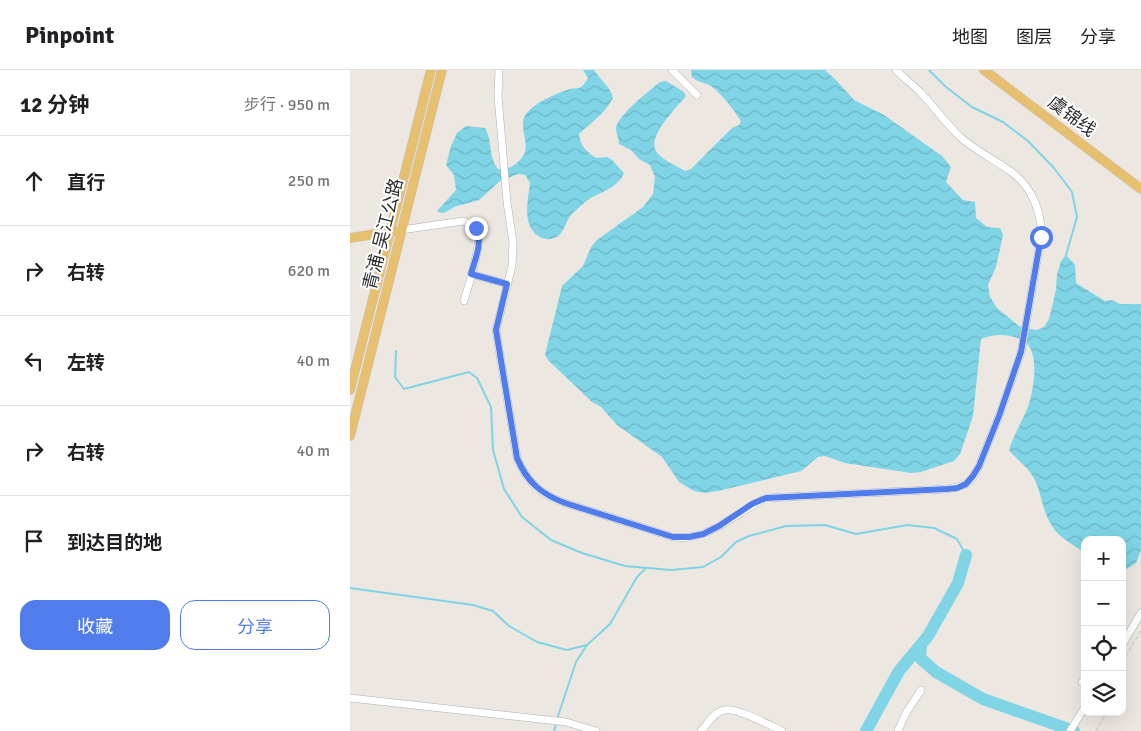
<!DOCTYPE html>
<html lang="zh">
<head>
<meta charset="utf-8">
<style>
  :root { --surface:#fff; --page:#f6f6f6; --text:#202124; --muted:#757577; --line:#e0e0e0; --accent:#517ceb }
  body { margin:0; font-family:Signika,"Noto Sans SC",sans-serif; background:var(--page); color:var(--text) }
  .controls { position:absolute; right:15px; bottom:15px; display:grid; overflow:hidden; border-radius:10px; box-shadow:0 5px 20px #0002 }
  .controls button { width:45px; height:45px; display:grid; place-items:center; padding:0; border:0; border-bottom:1px solid var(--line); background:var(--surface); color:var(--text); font:25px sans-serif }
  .stop { position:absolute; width:15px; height:15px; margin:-11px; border:4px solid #517ceb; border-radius:50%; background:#fff }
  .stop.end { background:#517ceb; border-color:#fff; box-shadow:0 1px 5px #0008 }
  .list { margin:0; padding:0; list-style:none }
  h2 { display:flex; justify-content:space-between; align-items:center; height:65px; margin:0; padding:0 20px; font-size:21px }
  h2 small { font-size:16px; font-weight:400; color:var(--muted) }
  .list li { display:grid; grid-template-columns:32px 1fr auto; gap:15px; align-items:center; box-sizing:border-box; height:90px; padding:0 20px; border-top:1px solid var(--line) }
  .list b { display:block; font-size:19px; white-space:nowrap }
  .list em { font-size:16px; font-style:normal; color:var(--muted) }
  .actions { display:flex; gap:10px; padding:15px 20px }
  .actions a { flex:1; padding:11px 0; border:1px solid var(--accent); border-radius:15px; text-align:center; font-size:18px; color:var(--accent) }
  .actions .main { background:var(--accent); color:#fff }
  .icon { flex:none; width:28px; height:28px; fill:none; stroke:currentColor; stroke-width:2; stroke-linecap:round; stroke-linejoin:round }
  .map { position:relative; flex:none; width:791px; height:661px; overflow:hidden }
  header { display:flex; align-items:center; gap:30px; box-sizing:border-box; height:70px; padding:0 25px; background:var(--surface); border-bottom:1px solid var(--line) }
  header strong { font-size:24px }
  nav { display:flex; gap:28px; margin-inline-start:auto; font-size:18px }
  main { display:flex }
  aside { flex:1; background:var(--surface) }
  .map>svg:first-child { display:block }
</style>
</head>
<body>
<header>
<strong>Pinpoint</strong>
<nav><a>地图</a><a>图层</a><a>分享</a></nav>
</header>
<main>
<aside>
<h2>12 分钟<small>步行 · 950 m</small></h2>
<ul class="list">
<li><svg class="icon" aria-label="ahead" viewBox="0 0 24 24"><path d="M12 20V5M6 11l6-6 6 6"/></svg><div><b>直行</b></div><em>250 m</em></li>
<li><svg class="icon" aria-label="right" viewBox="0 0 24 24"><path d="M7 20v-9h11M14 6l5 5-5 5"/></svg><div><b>右转</b></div><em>620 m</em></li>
<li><svg class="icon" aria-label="left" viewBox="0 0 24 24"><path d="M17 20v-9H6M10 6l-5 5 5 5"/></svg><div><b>左转</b></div><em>40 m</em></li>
<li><svg class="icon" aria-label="right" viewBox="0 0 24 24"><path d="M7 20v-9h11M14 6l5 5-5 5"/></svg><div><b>右转</b></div><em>40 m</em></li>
<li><svg class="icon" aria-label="arrive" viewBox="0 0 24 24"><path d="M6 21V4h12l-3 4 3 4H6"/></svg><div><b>到达目的地</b></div></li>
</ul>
<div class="actions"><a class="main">收藏</a><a>分享</a></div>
</aside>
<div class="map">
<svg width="791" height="661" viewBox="0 0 791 661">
  <defs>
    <pattern id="water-waves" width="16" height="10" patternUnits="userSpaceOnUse" patternTransform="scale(1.25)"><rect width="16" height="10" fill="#7fd4e5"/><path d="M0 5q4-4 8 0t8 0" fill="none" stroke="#6eb6c5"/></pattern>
  </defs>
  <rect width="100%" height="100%" fill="#ede7e2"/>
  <g fill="url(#water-waves)">
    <path d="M233 0H244C250 10 261 17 263 28 256 42 241 53 229 64 231 77 235 80 246 88L257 87 262 90 274 103C267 120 247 122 234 133 230 137 224 141 220 146 216 152 214 162 208 166 202 170 196 170 190 167 171 157 178 130 180 113L175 105 168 104 150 111 129 130 104 137 96 142 91 143 87 141 106 120 104 105 96 95 101 76 107 63 116 56 135 58C143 72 138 86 148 99 157 99 162 98 169 91 185 77 166 58 176 44 185 32 205 24 220 19 223 18 228 19 231 17 234 15 236 11 238 8Z"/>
    <path d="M341 0H475L487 11 504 30 534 45 592 86 601 97 596 112 613 130 625 132 626 148 637 157 650 158 653 165 646 197 638 215 640 227 647 238 670 257 687 260 694 257 699 249 703 233 706 219 707 204 711 191 716 185 725 195 726 213 755 231 762 230 770 234H791V480L786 493 772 502V470H735V483C725 476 708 467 702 456 691 440 692 418 680 402 674 394 665 388 659 380 664 364 673 350 679 334 684 316 692 275 668 268 655 264 644 264 631 269L623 346 610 384 604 391 571 402 561 403 495 393 475 386 468 387 451 401 368 421 355 423 344 421 329 412 312 387 267 355 251 337 242 332 199 291 195 285 212 216 233 196 241 177 247 170 293 137 303 124 305 107 300 95 289 89 281 80 269 74C269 70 266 63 266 58 268 45 299 21 310 12L316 11 334 22 336 26C327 37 297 66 306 81 310 89 327 96 335 101L341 99 382 58 389 55 391 51C384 40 371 23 361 16 355 12 349 13 342 7Z"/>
  </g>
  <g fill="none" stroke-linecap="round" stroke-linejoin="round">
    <g stroke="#7fd4e5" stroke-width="2">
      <polyline points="579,0 596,17 622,37 653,52 678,71 704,98 722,122 727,147 716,185"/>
      <polyline points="46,281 45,307 54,319 119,302 127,308 141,337 143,380 154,419 172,447 201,470 232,483 275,496 321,500 353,497 371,487 386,472 399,466 436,456 475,455 506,464 557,455 584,458 607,469 616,485"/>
      <polyline points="0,518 123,535 143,541 159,556 187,572 217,580 237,575 260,554 287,507 295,499"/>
      <polyline points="207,649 226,592 237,575"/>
      <polyline points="204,661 206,654"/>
    </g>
    <g stroke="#7fd4e5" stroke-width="12">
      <polyline points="571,575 570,588 586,602 633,629 724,661"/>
      <polyline points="516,661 549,601 578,566 608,513 616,485"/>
    </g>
    <defs>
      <g id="minor">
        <path d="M149 0 148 26 157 132 163 172 162 196 146 260 167 388C177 412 190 424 215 433L323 467C328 467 334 468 339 467 365 464 393 439 416 428L597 419 607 417 616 414 623 407 629 396 649 346 671 283 691 167C692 142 682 118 663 103 646 90 625 81 609 66 596 53 584 37 571 23 563 15 554 8 546 0"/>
        <polyline points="322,0 347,25"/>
        <path d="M51 160 113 151C118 153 123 154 127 158 134 169 118 217 114 231"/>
        <polyline points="121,204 157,214"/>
        <polyline points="772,575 791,543"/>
        <polyline points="732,612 735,614"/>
        <polyline points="0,628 216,652 246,661"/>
        <path d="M351 661C357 654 364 642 374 640 387 637 419 655 432 661"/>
        <polyline points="548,661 556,643 571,620"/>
        <polyline points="720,661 735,637"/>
      </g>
      <g id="major">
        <polyline points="634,0 791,119"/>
        <polyline points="0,168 44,161"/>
        <polyline points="0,320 81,0"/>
        <polyline points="0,366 92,0"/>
      </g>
    </defs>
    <use href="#minor" stroke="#aeb1b8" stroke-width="8"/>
    <use href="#major" stroke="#c4c4c4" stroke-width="10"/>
    <g stroke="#c4c4c4" stroke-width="1" stroke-dasharray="4 2.5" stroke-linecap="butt">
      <polyline points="772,592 791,561"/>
      <polyline points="746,661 757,642"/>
    </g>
    <use href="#minor" stroke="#fff" stroke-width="7"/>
    <use href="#major" stroke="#e6bf6f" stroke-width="9"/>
  </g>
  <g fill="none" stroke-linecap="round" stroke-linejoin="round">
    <path stroke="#517ceb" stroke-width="6" d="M126 158C133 172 125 190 121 204L157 214 146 260 167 388C177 412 191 424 215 433L323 467H339L353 464 369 456 402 434 416 428 597 419 607 418 616 414 623 406 629 396 649 346 671 282 691 167"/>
  </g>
  <g text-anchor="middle" stroke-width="4" stroke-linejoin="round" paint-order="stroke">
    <g font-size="18" fill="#2e2e2e" stroke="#fff">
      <text transform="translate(722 46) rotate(37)" y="6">虞锦线</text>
      <text transform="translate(33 164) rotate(-76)" y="6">青浦-吴江公路</text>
    </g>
  </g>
</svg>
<div class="controls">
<button>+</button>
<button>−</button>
<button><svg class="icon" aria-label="locate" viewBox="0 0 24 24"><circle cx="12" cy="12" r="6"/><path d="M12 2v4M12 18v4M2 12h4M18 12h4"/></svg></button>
<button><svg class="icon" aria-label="layers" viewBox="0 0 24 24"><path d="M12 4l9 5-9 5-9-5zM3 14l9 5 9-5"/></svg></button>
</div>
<div class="stop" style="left:691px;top:167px"></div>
<div class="stop end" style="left:126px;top:158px"></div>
</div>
</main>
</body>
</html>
